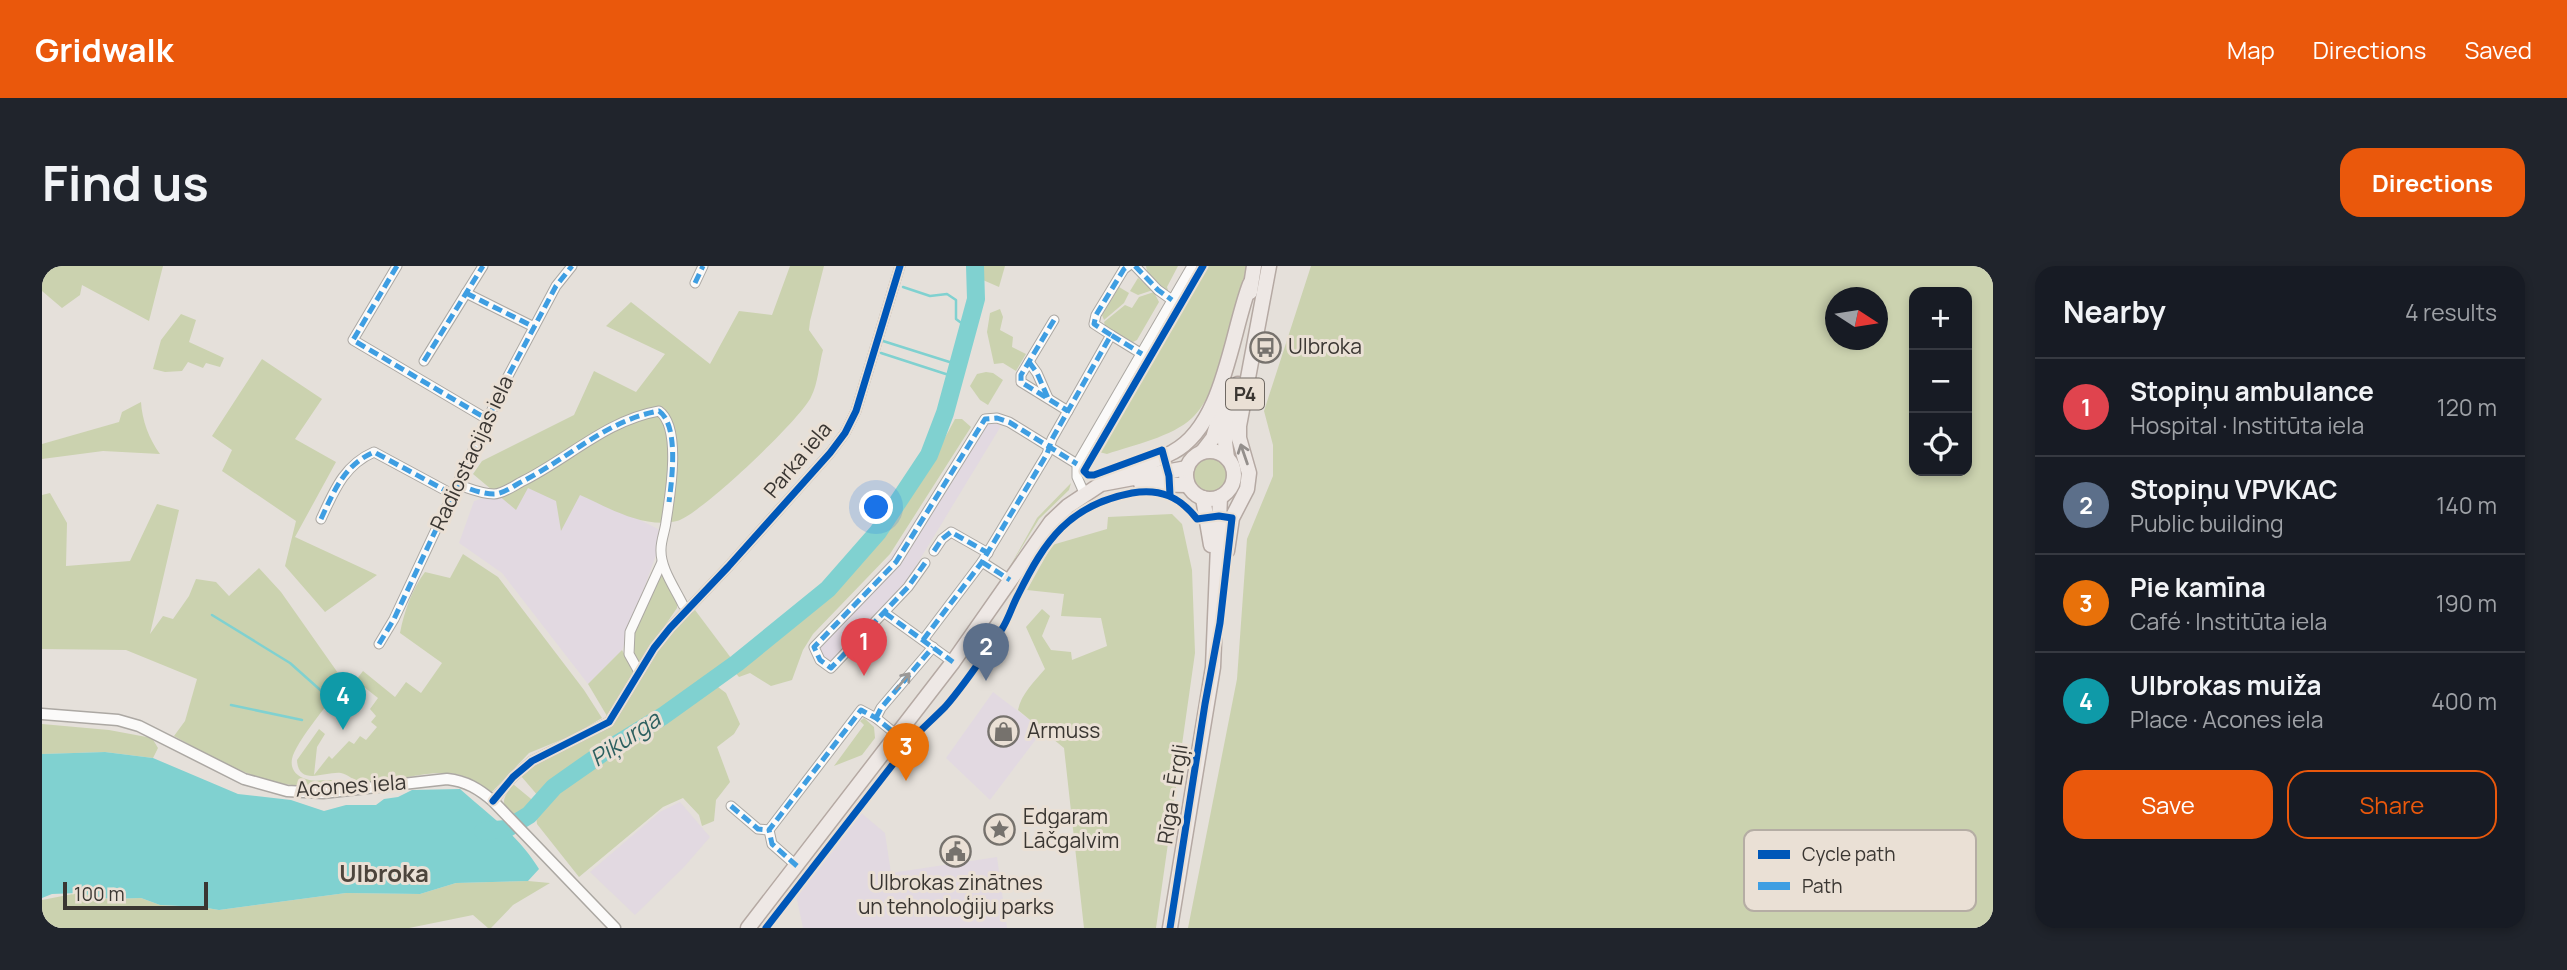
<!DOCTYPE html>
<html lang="en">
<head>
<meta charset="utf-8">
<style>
  :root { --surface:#171b24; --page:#20242c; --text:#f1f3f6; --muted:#9ea1a6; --line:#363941; --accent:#ea580c }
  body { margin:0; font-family:Manrope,sans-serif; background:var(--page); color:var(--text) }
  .controls { position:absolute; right:21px; top:21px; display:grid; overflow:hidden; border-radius:14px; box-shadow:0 4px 10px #0003 }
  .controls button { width:63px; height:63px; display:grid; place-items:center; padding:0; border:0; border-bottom:2px solid var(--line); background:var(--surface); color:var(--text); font:35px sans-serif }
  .compass { position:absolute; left:1783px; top:21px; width:63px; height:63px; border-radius:50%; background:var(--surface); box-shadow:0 4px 10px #0003; rotate:102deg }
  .scale { position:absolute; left:21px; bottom:18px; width:145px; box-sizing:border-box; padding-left:7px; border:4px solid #3a3632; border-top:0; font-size:19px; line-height:24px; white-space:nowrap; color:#3a3632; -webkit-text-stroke:5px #eae0d5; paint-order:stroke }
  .you { position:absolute; left:835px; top:242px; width:24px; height:24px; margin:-18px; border:5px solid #fff; border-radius:50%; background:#1a73e8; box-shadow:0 0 0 10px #1a73e833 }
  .badge { display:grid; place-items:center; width:46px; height:46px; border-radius:50%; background:var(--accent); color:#fff; font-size:23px; font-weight:700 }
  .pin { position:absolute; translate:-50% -58px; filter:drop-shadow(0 2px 4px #0008) }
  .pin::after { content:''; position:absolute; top:37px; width:24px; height:21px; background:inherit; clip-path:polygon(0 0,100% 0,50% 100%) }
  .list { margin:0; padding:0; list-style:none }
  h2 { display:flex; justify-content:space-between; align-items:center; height:91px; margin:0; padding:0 28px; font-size:30px }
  h2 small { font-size:23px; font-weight:400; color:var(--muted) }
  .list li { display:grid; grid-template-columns:46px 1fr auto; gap:21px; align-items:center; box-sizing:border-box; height:98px; padding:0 28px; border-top:2px solid var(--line) }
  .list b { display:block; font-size:26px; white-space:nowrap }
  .list p { margin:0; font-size:23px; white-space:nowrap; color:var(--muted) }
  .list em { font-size:23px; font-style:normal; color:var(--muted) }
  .actions { display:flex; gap:14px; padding:21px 28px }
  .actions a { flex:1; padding:16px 0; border:2px solid var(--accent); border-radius:21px; text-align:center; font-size:24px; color:var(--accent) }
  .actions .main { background:var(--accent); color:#fff }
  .icon { flex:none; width:38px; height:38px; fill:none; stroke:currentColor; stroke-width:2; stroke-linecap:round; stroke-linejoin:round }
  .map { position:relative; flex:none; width:1951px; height:662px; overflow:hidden; border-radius:21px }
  header { display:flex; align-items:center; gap:42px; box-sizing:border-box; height:98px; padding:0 35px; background:var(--accent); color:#fff }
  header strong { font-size:33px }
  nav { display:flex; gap:38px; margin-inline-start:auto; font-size:24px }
  .intro { display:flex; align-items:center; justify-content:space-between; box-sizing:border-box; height:168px; padding:0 42px }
  h1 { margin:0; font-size:49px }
  .button { padding:18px 32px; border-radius:21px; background:var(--accent); color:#fff; font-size:24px; font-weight:700 }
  main { display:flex; gap:42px; padding:0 42px }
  aside { flex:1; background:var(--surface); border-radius:21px; box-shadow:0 4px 10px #0003 }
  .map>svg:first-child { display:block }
</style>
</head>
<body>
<header>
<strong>Gridwalk</strong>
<nav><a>Map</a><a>Directions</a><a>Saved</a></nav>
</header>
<div class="intro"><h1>Find us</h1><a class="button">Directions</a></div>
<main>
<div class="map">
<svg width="1951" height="662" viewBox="0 0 1951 662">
  <rect width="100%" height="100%" fill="#e5e0da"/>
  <g fill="#e2d9e1">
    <polygon points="942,150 959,160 855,331 786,404 767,385 846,295"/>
    <polygon points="504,213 540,225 618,264 614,289 580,384 546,418 460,307 417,277 432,235"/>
    <polygon points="951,426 1001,464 948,534 904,492"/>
    <polygon points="638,536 668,571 642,601 593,649 548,606 618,546"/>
    <polygon points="818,546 843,567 849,607 955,591 965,662 761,662 754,629"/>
  </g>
  <g fill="#cbd2af" fill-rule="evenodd">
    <polygon points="0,0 121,0 107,55 40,19 38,29 20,42 0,25"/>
    <path d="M748 0H782L768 55 767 64 781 84C777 98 776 118 769 131 759 153 657 250 635 255 602 263 567 242 538 229L519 265 514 235 486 222 474 244 431 208 440 195 532 149 552 105 594 126 623 88 564 60 589 36 668 98 697 45 730 49Z"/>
    <polygon points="935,0 963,0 957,21 934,11"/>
    <path d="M1104 0H1136L1125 21 1126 24C1116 22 1105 11 1104 0Z"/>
    <path d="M1164 0H1204C1198 39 1179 126 1150 152 1130 171 1091 179 1065 188L1057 186Z"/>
    <path d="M1269 0H1951V662H1146L1195 413 1205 273 1231 210V179L1222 145ZM1925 26V205H1872V26ZM1794 32H1836V74H1794Z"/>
    <polygon points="1096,12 1111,24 1096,29 1088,25"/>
    <polygon points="1077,21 1087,27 1082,37 1062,54 1060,49"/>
    <polygon points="1112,26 1117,36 1095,74 1091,76 1063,60 1062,56 1083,39 1090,42 1097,31"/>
    <polygon points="958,43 961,51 958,64 971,71 970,81 984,88 974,105 961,97 952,98 945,66 948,47"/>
    <polygon points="139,48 154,54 147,76 182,92 178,101 164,97 161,102 146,96 140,105 123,106 111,103 119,74"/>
    <polygon points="220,93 280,133 253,173 294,196 253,271 335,309 283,346 243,300 254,255 180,205 190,184 170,170"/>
    <polygon points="944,106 951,107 961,114 946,139 938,134 928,120 935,108"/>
    <path d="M99 136C100 154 107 173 118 188L61 185 0 193V178L77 156 80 146Z"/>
    <path d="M913 153H920L929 161 848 288 771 368 761 384 750 414 729 420 708 407 697 411 691 404C723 379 757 353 787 326 838 279 881 214 913 153Z"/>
    <circle cx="1169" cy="209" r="19"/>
    <polygon points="1029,217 1027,224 997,253 966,304 995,252"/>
    <path d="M8 227 25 257 24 300 88 295 115 238 137 244 108 368 121 350 131 353 147 330 154 313 174 316 187 330 217 302 239 326 303 417C291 431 253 477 250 493 248 504 255 510 264 513 276 518 291 509 300 519 233 528 189 502 132 470L143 455 155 413 84 384 0 383V229Z"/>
    <path d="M1130 248 1140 258 1150 304 1153 387 1114 662H1042L1022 482 976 444C979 428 993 415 1003 403L984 361 1000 343 1008 350 1000 370 1009 384 1029 386 1030 394 1065 380 1059 352 1019 350 1022 328 985 324 1010 279 1065 263 1066 251Z"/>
    <path d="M421 288 456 311 542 424 560 452 531 469 487 487 449 527C436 517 422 507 405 507 377 506 347 517 319 515 311 515 306 508 299 507 284 505 256 521 255 494L277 463 283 468 275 481 272 509 287 490 290 493 307 475 312 478 318 470 324 474 335 461 329 456 334 450 328 443 336 432 322 421 300 446 293 441 321 405 353 431 364 416 379 427 400 397 358 367C362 346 370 323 383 306L408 312Z"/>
    <path d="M620 309C628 315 636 332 635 342L598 396 595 395C581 367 607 333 620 309Z"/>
    <polygon points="653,344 692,396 579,467 508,516 497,531 479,510 498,494 568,458 581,442 607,394 623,372"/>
    <polygon points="580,384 593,407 570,446 565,450 546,418"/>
    <polygon points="672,418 684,427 698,458 692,468 675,481 688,516 674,534 672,555 660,560 657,549 641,532 621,541 537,611 495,558 494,550 517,524"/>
    <polygon points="822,452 832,461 833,472 820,489 792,500 822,459 818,455"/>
    <polygon points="0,458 67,464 110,472 116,482 111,492 63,486 0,488"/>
    <path d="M471 518 494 537 474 553C459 538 458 536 471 518Z"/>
    <polygon points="486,615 508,617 471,639 449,662 446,662 431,649 367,662 0,662 0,634 36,627 68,633 99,632 118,639 159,641 177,644 304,627 378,628 414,617"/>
  </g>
  <path fill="#80d1d0" d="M63 486 111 492 196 528 249 534 282 545 304 539H334L342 533 356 531 370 524 418 523C445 547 478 571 497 603L486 615 414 617 378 628 304 627 177 644 159 641 118 639 99 632 68 633 36 627 10 628 0 632V488Z"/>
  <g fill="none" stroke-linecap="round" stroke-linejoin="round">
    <g stroke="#80d1d0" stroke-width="2.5">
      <polyline points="861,21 888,30 905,28 914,34 914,53 926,62"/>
      <polyline points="841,75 917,99"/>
      <polyline points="839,87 913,111"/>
      <polyline points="170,349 248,397 285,430"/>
      <polyline points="189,439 260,454"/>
    </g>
    <polyline stroke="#80d1d0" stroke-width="18" points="441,565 464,563 487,549 512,521 562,486 621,450 695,397 786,323 836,266 887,189 903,147 934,33 933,0"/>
    <defs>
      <g id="minor">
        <polyline points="355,0 311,74 445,153"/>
        <polyline points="1093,0 1116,24 1130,34"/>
        <polyline points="653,17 661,0"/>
        <polyline points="424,27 492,61"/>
        <polyline points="1012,54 979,109 979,116 1026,145"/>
        <polyline points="1069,69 1052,58 1054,49 1082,3 1086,0"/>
        <polyline points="382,95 441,0"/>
        <polyline points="987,96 995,107 1006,132"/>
        <path d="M414 218C426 222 439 228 452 228 461 228 473 219 481 215 527 192 565 154 617 145 640 161 628 230 624 256 623 265 619 274 619 283 618 302 633 322 641 339L646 343"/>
        <polyline points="1043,229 1035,211 1035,198 1150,0"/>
        <path d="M279 253C292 225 302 199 332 186L410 228"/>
        <polyline points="892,285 900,273 909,266 946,287"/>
        <polyline points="940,296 968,314"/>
        <polyline points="883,297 866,321 789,402 778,394 772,381 854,296 943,153 955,152 967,156 1035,198"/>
        <polyline points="843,347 911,396"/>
        <polyline points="881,374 940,296 1005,188 1010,173 1069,69 1100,88"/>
        <polyline points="337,378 352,353 465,112 514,20 530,0"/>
        <polyline points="597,406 587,388 588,366 620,296"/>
        <polyline points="834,452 839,442 891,381"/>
        <polyline points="451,535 471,511 490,495 567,456 612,382 628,362 686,301 788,187 803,167 814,145 858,0"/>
        <polyline points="689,540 716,563 727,564"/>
        <polyline points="755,600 730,578 727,564 819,444 834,452 855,469"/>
      </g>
      <path id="tertiary" d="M0 448 76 454 97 460 202 513 245 525 281 527 405 513C424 515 437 523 451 535L573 662"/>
      <g id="primary">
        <polyline points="1208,26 1212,0"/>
        <circle cx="1168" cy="209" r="24"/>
        <polyline points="1161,185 1171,172 1184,128"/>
        <polyline points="1185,192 1183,176 1196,118"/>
        <path d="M1071 209C1090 201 1112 197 1131 186 1182 159 1189 67 1208 18"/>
        <polyline points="1099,218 1145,219"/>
        <polyline points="1161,232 1169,279"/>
        <polyline points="1185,285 1190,252 1205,223 1207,207 1197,172 1197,160 1227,0"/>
        <polyline points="706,662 911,396 1009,256 1026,240 1059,218 1145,202"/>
        <polyline points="1128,662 1171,401 1178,231"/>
      </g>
    </defs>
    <use href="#minor" stroke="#aca8a3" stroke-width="11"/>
    <use href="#tertiary" stroke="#aca8a3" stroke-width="13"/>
    <use href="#primary" stroke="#b5a9a3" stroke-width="17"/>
    <use href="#minor" stroke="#fbfaf9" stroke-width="9"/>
    <use href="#tertiary" stroke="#fbfaf9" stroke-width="10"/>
    <use href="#primary" stroke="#eee8e5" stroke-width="14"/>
    <g stroke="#3e9ee2" stroke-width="5" stroke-dasharray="10 5" stroke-linecap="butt">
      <polyline points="355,0 311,74 445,153"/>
      <polyline points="1093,0 1116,24 1130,34"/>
      <polyline points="653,17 661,0"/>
      <polyline points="424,27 492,61"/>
      <polyline points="1012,54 979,109 979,116 1026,145"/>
      <polyline points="1069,69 1052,58 1054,49 1082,3 1086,0"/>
      <polyline points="382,95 441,0"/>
      <polyline points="987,96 995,107 1006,132"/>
      <path d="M414 218C426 222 439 228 452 228 461 228 473 219 481 215 527 192 565 154 617 145 637 159 630 213 627 236"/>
      <path d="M279 253C292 225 302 199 332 186L410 228"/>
      <polyline points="892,285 900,273 909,266 946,287"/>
      <polyline points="940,296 968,314"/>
      <polyline points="883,297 866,321 789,402 778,394 772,381 854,296 943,153 955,152 967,156 1035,198"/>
      <polyline points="843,347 911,396"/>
      <polyline points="881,374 940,296 1005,188 1010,173 1069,69 1100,88"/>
      <polyline points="337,378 352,353 465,112 514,20 530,0"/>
      <polyline points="834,452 839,442 891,381"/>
      <polyline points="689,540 716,563 727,564"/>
      <polyline points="755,600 730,578 727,564 819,444 834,452 855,469"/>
    </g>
    <defs>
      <g id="cycleway">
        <polyline points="1128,229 1127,210 1120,184 1052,209 1046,209 1042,205 1161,0"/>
        <polyline points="451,535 471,511 490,495 567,456 612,382 628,362 686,301 788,187 803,167 814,145 858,0"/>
        <path d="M724 662 872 471C882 461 893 451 903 441 924 417 942 389 960 363 967 352 970 340 976 329 1003 274 1027 239 1090 227 1118 222 1138 231 1155 253L1177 250 1190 252 1178 357 1163 438 1128 662"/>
      </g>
    </defs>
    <use href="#cycleway" stroke="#eae0d5" stroke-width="11"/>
    <use href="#cycleway" stroke="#0057b8" stroke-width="7"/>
  </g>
  <defs><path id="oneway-shaft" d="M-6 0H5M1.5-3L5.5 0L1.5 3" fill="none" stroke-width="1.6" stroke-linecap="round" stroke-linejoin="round" transform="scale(1.75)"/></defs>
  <use stroke="#948f8c" href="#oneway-shaft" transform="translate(1202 188) rotate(-109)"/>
  <use stroke="#9a9896" href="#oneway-shaft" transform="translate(861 415) rotate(-50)"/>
  <defs>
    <symbol id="bus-ring" viewBox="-11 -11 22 22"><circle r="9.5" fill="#eae0d5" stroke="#76726d" stroke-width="1.5"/><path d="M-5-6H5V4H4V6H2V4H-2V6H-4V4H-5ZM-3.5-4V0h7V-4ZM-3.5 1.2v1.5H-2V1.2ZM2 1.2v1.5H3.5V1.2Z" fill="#76726d"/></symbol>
    <symbol id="shop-ring" viewBox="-11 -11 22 22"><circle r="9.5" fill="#eae0d5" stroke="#76726d" stroke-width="1.5"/><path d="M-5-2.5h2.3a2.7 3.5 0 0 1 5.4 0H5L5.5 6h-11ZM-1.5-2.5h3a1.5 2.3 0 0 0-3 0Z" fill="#76726d"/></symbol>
    <symbol id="sight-ring" viewBox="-11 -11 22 22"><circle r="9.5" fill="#eae0d5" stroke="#76726d" stroke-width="1.5"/><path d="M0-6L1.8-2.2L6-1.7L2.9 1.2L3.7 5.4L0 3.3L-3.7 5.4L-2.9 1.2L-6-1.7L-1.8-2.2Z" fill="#76726d"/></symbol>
    <symbol id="civic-ring" viewBox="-11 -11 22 22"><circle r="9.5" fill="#eae0d5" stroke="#76726d" stroke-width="1.5"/><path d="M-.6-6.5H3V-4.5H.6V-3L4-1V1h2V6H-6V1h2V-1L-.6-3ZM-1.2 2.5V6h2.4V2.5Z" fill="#76726d"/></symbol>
  </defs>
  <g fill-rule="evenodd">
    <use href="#bus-ring" x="1206" y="64" width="35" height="35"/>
    <use href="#shop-ring" x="944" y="448" width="35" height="35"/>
    <use href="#sight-ring" x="940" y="546" width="35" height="35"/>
    <use href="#civic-ring" x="896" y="568" width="35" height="35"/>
  </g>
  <g text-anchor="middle" stroke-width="6" stroke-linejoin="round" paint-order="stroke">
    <rect fill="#eae0d5" stroke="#6f6963" stroke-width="2" x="1184" y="112.5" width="38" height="31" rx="5"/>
    <g font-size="19" font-weight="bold" fill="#3a3632">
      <text x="1203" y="135">P4</text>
    </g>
    <g font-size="21" fill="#3a3632" stroke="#eae0d5" text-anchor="start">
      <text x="1246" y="88">Ulbroka</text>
      <text x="985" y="472">Armuss</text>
      <text x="981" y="558">Edgaram<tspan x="981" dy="24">Lāčgalvim</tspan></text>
      <text x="914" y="624" text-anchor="middle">Ulbrokas zinātnes<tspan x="914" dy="24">un tehnoloģiju parks</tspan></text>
    </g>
    <g font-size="21" fill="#3a3632" stroke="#eae0d5">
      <text transform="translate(430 187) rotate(-65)" y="7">Radiostacijas iela</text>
      <text transform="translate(756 194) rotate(-50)" y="7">Parka iela</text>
      <text transform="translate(309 520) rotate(-4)" y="7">Acones iela</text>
      <text transform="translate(1131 528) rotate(-81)" y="7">Rīga - Ērgļi</text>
    </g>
    <g font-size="23" font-style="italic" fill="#2d6060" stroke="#eae0d5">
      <text transform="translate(583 473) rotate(-34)" y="8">Piķurga</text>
    </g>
    <g font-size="24" font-weight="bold" fill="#4d453c" stroke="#eae0d5">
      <text x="342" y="616">Ulbroka</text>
    </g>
  </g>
  <rect x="1702" y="564" width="232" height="81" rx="10" fill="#eae0d5" stroke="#b5ada4" stroke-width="2"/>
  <rect x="1716" y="584" width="32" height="9" fill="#0057b8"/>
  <rect x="1716" y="616" width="32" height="8" fill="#3e9ee2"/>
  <g font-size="19" fill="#3a3632">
    <text x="1760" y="595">Cycle path</text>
    <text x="1760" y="627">Path</text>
  </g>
</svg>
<div class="controls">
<button>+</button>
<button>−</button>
<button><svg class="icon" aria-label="locate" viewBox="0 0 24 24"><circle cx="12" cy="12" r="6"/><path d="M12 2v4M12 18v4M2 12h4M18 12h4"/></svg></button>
</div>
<svg class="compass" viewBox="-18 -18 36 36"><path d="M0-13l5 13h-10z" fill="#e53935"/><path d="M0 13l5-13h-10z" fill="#9ea1a6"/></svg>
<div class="scale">100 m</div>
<div class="you"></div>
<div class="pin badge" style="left:822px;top:410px;background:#e0444e">1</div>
<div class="pin badge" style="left:944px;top:415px;background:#5c6f8a">2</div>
<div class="pin badge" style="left:864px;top:515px;background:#e8710a">3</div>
<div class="pin badge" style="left:301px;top:464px;background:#0f9aa8">4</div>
</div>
<aside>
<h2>Nearby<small>4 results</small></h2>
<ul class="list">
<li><span class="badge" style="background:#e0444e">1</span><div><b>Stopiņu ambulance</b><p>Hospital · Institūta iela</p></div><em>120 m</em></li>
<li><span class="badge" style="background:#5c6f8a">2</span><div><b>Stopiņu VPVKAC</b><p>Public building</p></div><em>140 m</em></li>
<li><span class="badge" style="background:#e8710a">3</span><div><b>Pie kamīna</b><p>Café · Institūta iela</p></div><em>190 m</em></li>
<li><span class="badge" style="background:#0f9aa8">4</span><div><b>Ulbrokas muiža</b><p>Place · Acones iela</p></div><em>400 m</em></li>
</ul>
<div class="actions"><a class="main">Save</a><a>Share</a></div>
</aside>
</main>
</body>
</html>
